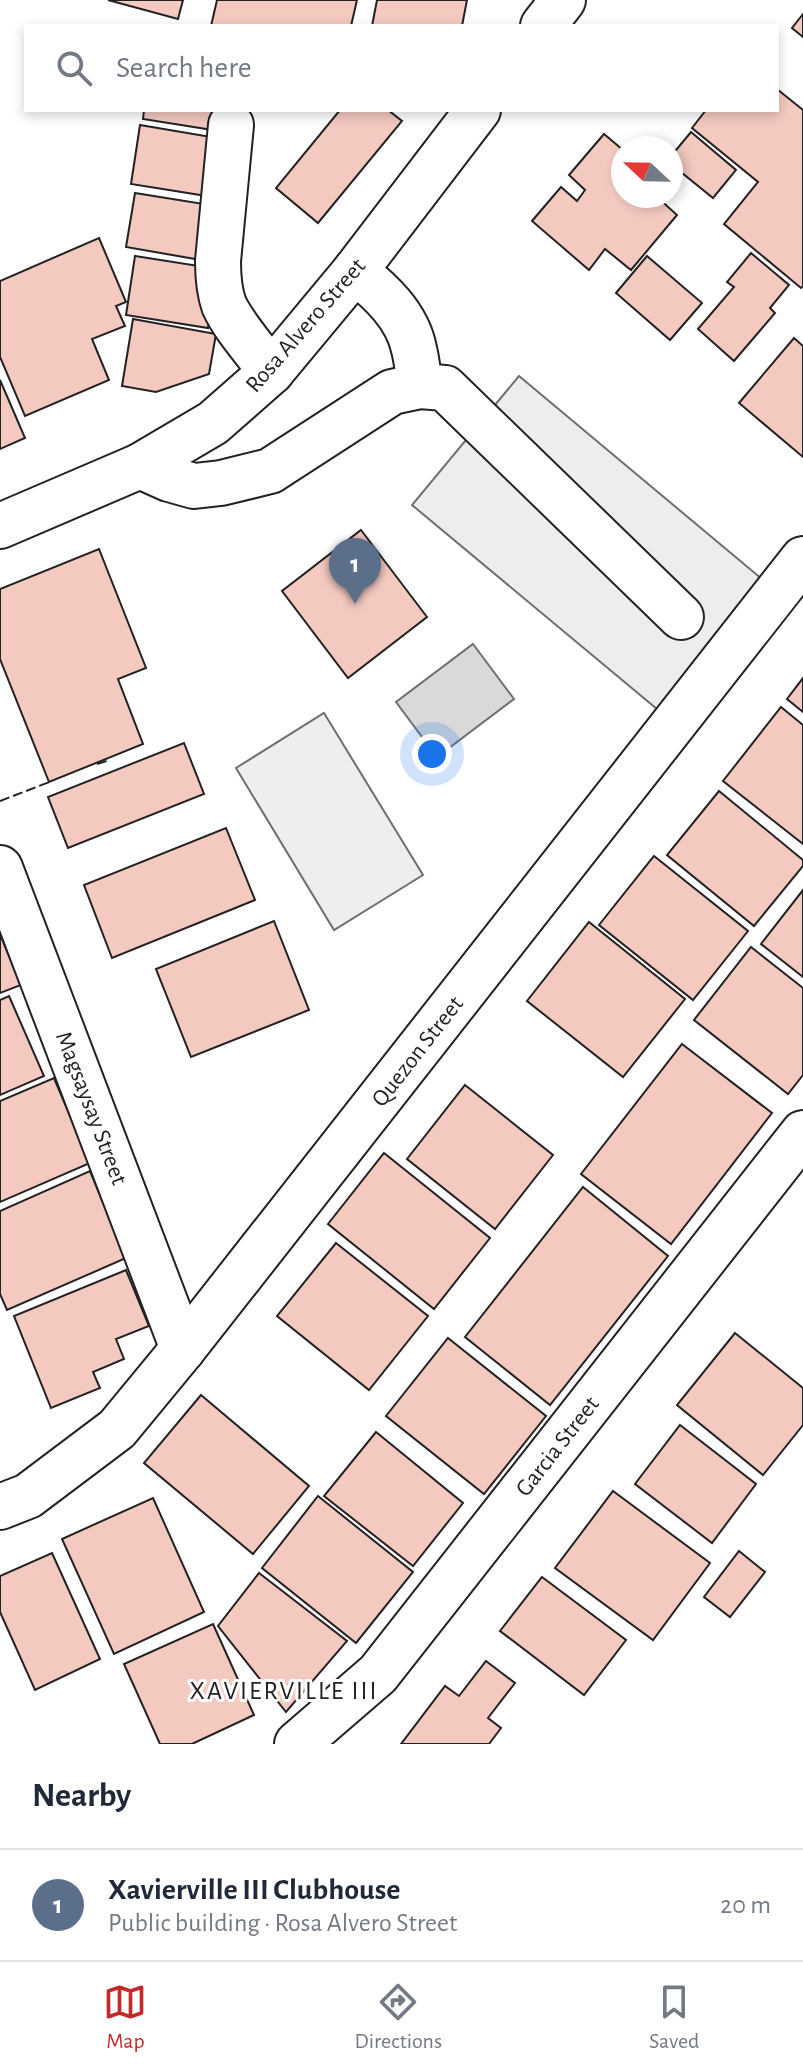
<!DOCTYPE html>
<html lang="en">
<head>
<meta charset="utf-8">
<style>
  :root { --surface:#fff; --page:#f6f6f7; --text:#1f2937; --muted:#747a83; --line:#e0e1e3; --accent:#c62828 }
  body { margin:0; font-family:"Alegreya Sans",sans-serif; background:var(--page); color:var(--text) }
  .compass { position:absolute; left:611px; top:136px; width:72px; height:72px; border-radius:50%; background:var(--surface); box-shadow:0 4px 12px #0003; rotate:292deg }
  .you { position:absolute; left:432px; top:754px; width:28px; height:28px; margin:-20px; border:6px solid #fff; border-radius:50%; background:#1a73e8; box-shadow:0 0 0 12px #1a73e833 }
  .badge { display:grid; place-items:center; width:52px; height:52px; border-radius:50%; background:var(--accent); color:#fff; font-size:26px; font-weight:700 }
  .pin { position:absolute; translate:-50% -66px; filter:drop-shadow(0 2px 4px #0008) }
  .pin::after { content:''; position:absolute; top:42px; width:28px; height:24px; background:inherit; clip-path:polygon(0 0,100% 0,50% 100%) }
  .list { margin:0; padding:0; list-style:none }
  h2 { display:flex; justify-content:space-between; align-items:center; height:104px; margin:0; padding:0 32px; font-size:34px }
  h2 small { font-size:26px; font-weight:400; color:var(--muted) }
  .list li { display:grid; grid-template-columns:52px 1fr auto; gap:24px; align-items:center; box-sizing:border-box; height:112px; padding:0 32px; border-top:2px solid var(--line) }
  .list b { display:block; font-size:30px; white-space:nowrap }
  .list p { margin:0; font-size:26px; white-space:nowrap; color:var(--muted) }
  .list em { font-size:26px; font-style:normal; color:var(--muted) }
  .icon { flex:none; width:44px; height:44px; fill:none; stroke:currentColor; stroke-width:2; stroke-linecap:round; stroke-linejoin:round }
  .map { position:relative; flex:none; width:803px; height:1744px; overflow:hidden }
  .search { position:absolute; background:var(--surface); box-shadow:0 4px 12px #0003; left:24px; right:24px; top:24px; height:88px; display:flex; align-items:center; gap:20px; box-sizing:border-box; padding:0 28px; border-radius:0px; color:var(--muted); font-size:30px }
  .sheet { height:216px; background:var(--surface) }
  nav { display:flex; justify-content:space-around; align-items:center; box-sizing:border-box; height:112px; border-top:2px solid var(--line); background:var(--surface); font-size:22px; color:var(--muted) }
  nav a { display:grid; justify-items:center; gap:4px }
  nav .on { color:var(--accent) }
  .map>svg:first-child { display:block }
</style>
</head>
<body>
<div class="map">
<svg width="803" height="1744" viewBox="0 0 803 1744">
  <rect width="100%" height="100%" fill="#fff"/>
  <polygon fill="#eee" stroke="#6f6f6f" stroke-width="2" points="324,713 423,875 334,930 236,768"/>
  <polygon fill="#ededed" stroke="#6f6f6f" stroke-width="2" points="519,376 775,590 669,719 412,505"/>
  <polygon fill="#d9d9d9" stroke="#6f6f6f" stroke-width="2" points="473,644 514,699 437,757 396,702"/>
  <g fill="#f3c9c0" stroke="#222" stroke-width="2">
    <polygon points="108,0 183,0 178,19"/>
    <polygon points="217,0 357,0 351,26 211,26"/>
    <polygon points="377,0 467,0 462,26 372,26"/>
    <polygon points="803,14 803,37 792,28"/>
    <polygon points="777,89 803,110 803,286 801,288 724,224 758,182 692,128 706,110 777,110"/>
    <polygon points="144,110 222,110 219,131 143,119"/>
    <polygon points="340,110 388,110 402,121 318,223 276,188"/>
    <polygon points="140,125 223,139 213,197 131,184"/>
    <polygon points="691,132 736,170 713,198 671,164 671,156"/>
    <polygon points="604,134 623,150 623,196 656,196 677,215 631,270 605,249 589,270 532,221 561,187 577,201 585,190 569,175"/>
    <polygon points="135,193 210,205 201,260 126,247"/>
    <polygon points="99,238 126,302 116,306 125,326 92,339 109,380 25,416 0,357 0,281"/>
    <polygon points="751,253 789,285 770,308 775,313 734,361 698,329 734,287 727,282"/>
    <polygon points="135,256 218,269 208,328 126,315"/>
    <polygon points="647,256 702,303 670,340 616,293"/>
    <polygon points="133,319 216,334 209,374 156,392 122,386"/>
    <polygon points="794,338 803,346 803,457 739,403"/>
    <polygon points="0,380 25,438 0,449"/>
    <polygon points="361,530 427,617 348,678 282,591"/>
    <polygon points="99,549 146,668 118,679 143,744 49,782 0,659 0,589"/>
    <polygon points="803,678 803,712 787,699"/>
    <polygon points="781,707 803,725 803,844 723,781"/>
    <polygon points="184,743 204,794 68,848 48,797"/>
    <polygon points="719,791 803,860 803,866 754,926 667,855"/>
    <polygon points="226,828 255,900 112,958 84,885"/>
    <polygon points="654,856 748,931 693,1000 599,925"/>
    <polygon points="803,890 803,977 761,944"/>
    <polygon points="274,921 309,1010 191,1057 156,969"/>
    <polygon points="589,922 685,999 623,1077 527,1001"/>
    <polygon points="0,934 21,985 0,993"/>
    <polygon points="751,947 803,988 803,1075 788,1094 694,1020"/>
    <polygon points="9,996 44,1076 0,1095 0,1000"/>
    <polygon points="682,1044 772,1113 671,1244 581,1174"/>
    <polygon points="54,1078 90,1163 0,1202 0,1101"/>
    <polygon points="465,1085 553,1155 495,1229 407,1159"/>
    <polygon points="384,1153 490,1238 434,1309 328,1224"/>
    <polygon points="90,1171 126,1258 7,1310 0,1294 0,1211"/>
    <polygon points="583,1187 668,1256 550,1405 465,1337"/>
    <polygon points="336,1243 428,1316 369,1390 277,1316"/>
    <polygon points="126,1270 149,1326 116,1339 124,1359 93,1372 100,1388 51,1408 14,1316"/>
    <polygon points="735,1333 803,1388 803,1425 763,1475 677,1405"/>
    <polygon points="448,1338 546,1416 484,1494 386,1416"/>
    <polygon points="201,1395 309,1486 253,1554 144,1463"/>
    <polygon points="680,1425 756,1484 712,1543 635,1484"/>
    <polygon points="376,1432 463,1503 413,1566 324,1496"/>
    <polygon points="613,1491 710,1563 653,1640 555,1568"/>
    <polygon points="318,1496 413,1572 356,1643 262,1568"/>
    <polygon points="153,1498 204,1612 114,1654 62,1539"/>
    <polygon points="739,1551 765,1572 730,1617 704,1597"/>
    <polygon points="52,1553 100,1659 35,1690 0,1612 0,1576"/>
    <polygon points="259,1573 347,1641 286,1712 218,1626"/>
    <polygon points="542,1577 626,1640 584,1695 500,1631"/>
    <polygon points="213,1624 254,1715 192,1744 160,1744 124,1664"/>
    <polygon points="486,1661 515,1683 488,1718 501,1728 489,1744 401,1744 445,1686 459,1696"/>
  </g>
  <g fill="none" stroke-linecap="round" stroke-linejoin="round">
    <defs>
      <g id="minor">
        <polyline points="543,26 563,0"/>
        <path d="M231 125 218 261C218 275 219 291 224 305 235 329 256 350 271 372"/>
        <path d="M355 271C380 291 407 315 414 349 417 361 418 373 420 386"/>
        <polyline points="140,466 169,479 194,486 221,483 270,471 392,392 420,386 445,388 681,617"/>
        <polyline points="0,526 140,466 213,423 271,372 355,271 478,110"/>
        <polyline points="0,868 183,1349"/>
        <polyline points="0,1507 28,1496 117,1429 183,1349 803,559"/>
        <polyline points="297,1744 378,1674 803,1133"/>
      </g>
    </defs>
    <use href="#minor" stroke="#222" stroke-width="48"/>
    <use href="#minor" stroke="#fff" stroke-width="44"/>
    <g stroke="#222" stroke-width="2" stroke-dasharray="10 4" stroke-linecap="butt">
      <polyline points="97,764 110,760"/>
      <polyline points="0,801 52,781"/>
    </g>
  </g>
  <g text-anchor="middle" stroke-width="6" stroke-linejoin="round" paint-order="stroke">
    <g font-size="24" fill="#222" stroke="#fff">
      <text transform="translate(305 325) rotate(-49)" y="8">Rosa Alvero Street</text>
      <text transform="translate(417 1051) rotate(-52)" y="8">Quezon Street</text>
      <text transform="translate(92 1108) rotate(69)" y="8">Magsaysay Street</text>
      <text transform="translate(557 1446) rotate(-52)" y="8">Garcia Street</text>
    </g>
    <g font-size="26" letter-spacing="2" fill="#222" stroke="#fff">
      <text x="284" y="1699">XAVIERVILLE III</text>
    </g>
  </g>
</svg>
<svg class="compass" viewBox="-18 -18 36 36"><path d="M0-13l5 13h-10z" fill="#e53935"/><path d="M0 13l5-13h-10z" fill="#747a83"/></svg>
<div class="you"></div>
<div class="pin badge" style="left:355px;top:604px;background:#5c6f8a">1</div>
<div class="search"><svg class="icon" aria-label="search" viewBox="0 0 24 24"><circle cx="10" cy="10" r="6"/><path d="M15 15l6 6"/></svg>Search here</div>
</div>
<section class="sheet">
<h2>Nearby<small></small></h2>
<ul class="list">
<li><span class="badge" style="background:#5c6f8a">1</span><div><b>Xavierville III Clubhouse</b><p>Public building · Rosa Alvero Street</p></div><em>20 m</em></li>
</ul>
</section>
<nav>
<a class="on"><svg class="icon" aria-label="map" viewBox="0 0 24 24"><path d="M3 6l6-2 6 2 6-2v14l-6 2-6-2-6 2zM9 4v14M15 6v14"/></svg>Map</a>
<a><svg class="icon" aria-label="directions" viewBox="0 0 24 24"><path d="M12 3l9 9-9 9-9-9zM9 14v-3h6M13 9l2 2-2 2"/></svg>Directions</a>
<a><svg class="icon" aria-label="saved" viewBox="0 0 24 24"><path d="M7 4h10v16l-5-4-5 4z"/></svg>Saved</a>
</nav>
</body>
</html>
